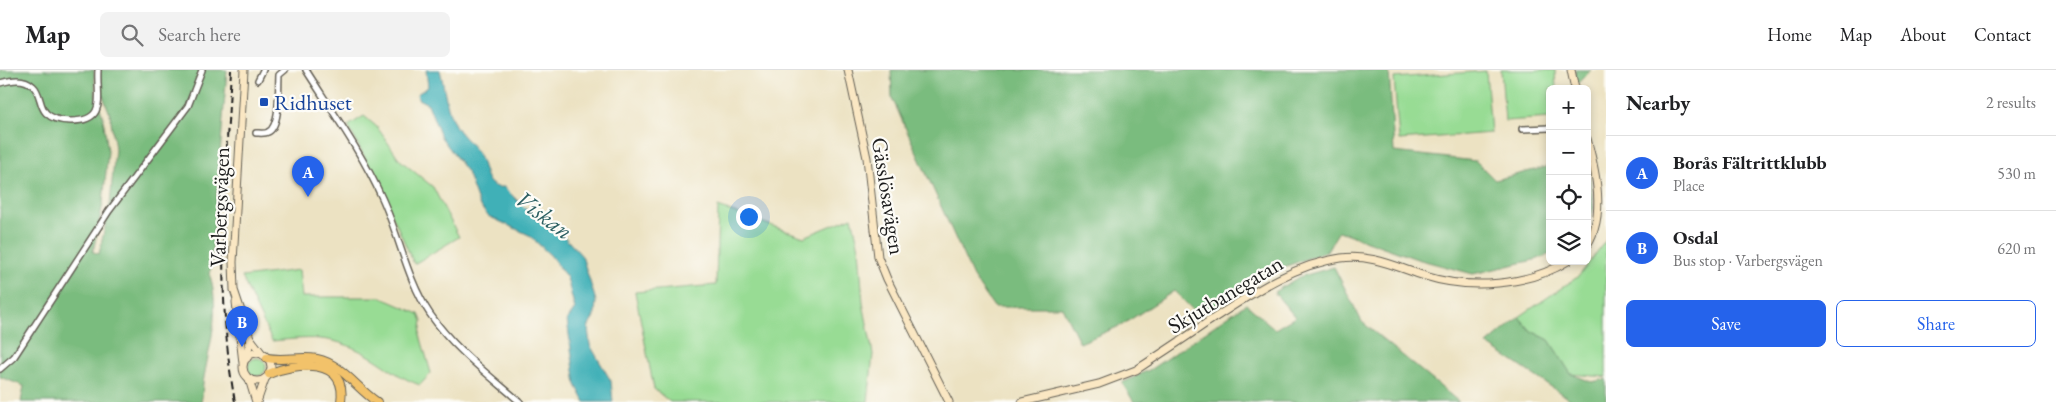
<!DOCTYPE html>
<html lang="en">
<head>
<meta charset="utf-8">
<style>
  :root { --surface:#fff; --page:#f2f2f2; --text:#202124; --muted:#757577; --line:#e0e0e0; --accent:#2563eb }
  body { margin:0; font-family:"EB Garamond",serif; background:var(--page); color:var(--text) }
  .controls { position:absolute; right:15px; top:15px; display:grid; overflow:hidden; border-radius:8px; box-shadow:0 2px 8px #0003 }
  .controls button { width:45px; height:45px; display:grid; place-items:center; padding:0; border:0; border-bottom:1px solid var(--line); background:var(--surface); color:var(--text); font:25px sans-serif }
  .you { position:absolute; left:748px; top:146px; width:18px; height:18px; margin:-12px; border:4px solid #fff; border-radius:50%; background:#1a73e8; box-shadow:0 0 0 8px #1a73e833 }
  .badge { display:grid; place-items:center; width:32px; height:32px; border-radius:50%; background:var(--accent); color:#fff; font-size:16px; font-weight:700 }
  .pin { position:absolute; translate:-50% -41px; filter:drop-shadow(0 1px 2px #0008) }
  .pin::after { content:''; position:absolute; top:26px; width:18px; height:15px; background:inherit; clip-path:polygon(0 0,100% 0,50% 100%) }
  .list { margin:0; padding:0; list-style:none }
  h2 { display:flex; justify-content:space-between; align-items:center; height:65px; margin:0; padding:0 20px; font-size:21px }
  h2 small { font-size:16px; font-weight:400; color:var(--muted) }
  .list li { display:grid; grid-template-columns:32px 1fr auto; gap:15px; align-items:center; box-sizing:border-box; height:75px; padding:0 20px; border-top:1px solid var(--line) }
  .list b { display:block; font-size:19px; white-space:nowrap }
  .list p { margin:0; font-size:16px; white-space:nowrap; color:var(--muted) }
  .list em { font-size:16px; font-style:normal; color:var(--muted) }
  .actions { display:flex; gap:10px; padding:15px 20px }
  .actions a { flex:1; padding:11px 0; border:1px solid var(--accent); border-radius:8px; text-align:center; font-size:18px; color:var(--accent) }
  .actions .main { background:var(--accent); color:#fff }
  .icon { flex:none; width:28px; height:28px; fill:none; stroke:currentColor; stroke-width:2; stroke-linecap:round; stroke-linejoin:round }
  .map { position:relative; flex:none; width:1606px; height:332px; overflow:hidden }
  header { display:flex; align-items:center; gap:30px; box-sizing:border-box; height:70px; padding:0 25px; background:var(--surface); border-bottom:1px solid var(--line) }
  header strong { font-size:24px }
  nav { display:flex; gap:28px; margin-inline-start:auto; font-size:18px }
  .search { width:350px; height:45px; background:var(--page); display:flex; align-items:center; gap:12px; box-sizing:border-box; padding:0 18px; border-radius:8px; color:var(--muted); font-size:19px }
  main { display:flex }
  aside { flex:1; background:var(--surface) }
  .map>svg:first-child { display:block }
</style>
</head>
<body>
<header>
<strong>Map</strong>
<div class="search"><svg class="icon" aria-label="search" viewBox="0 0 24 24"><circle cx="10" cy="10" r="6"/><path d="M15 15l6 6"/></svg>Search here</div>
<nav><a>Home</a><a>Map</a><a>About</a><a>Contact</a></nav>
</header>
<main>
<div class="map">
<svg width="1606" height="332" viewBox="0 0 1606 332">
  <rect width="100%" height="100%" fill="#fdfcf7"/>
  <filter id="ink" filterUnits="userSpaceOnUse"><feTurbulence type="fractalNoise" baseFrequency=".02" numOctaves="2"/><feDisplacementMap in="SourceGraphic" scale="10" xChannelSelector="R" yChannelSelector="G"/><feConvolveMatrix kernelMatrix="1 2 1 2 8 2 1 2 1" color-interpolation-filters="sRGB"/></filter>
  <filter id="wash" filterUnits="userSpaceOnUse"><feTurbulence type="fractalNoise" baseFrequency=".0096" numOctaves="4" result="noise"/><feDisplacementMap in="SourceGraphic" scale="20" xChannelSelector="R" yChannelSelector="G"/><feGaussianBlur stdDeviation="1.12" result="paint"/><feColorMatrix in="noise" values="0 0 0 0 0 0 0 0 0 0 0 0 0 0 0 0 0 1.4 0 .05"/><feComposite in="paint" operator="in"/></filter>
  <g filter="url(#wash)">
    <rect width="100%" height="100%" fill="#ece2c2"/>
    <g fill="#98dc94" stroke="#5a7c58">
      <polygon points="1501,0 1555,0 1556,19 1550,19 1550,48 1505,51"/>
      <polygon points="1486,1 1491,63 1399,70 1394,8"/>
      <polygon points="364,46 377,57 400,90 433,117 459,167 414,194 377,111 348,56"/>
      <polygon points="718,137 804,167 852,147 859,178 863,233 873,284 868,332 670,332 654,319 635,222 716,215"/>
      <polygon points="1606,170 1606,307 1571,304 1549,270 1531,261 1519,247 1579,206"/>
      <path d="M299 200 302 227H380L419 244 422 251 420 265 431 303 420 315C402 309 389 298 373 288 333 265 316 267 272 271L242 207Z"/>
      <circle cx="257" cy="297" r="9"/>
    </g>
    <g fill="#7abc7e" stroke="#4b6c4d">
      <path d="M0 0H94L96 26 103 47 108 81 103 133 93 182 99 184 110 134 115 79 110 44 101 21 100 0H227L210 206C221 243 209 276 203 313 202 319 203 326 201 332H21L24 316 0 307Z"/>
      <polygon points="891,0 1389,0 1394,82 1476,91 1495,110 1550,96 1550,184 1538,189 1473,204 1417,189 1339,161 1326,182 1261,205 1199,246 1174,221 1122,255 1080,273 1062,237 994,237 973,207 892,28"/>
      <polygon points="1575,0 1591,0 1577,14"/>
      <polygon points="1587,94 1594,138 1587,152"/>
      <polygon points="1334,197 1362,252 1459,332 1134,332 1122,313 1151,299 1246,234 1275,259 1295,247 1274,222 1299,207"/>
      <polygon points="1519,247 1531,261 1549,270 1571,304 1592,312 1606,309 1606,332 1574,332 1487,274"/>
    </g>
    <path fill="#3fb0b7" stroke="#2e666a" d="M426 0H440C445 19 446 40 456 57 463 68 475 76 480 88 486 101 485 119 504 117L536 149 559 161 582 186 596 231 595 244 588 258 590 275 611 311 613 332H585L576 315 567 250 575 239 567 208 551 186 529 165 488 146 479 135 467 102 441 67 428 34 418 29 417 24 428 17Z"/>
  </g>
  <g filter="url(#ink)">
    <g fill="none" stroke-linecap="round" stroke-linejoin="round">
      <defs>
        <g id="street">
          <path d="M306 0C332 41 362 83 382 128 399 165 407 210 430 244 454 279 489 305 520 332"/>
          <polyline points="258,10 263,0"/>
          <path d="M0 13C11 10 24 7 33 16 41 23 39 36 46 43 53 50 62 51 71 51 109 51 96 25 98 0"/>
          <polyline points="1522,59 1550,58"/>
          <path d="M256 63C259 63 265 64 268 62 281 56 278 18 279 5L285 0"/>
          <polyline points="0,299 14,287 109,141 188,36 202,0"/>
        </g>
        <g id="secondary">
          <polyline points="244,0 233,192 234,220 250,268 247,288"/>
          <polyline points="848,0 867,88 878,187 887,209 949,332"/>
          <polyline points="1571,0 1575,19"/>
          <path d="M1587 69C1596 102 1606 146 1587 175"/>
          <polyline points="236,232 243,293"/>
          <polyline points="250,268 263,285"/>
          <circle cx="257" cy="297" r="14"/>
          <polyline points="249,309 256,332"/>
          <polyline points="257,332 265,309"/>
          <path d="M1022 332 1099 314 1136 300C1159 285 1182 270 1205 254 1247 227 1290 195 1341 188 1372 184 1396 197 1425 206 1469 220 1528 216 1568 191"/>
        </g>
        <g id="primary">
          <path d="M267 288C284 291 301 286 317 289 342 294 357 319 377 332"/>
          <path d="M269 304C295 292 348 287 341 332"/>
        </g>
      </defs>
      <use href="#street" stroke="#656156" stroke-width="8"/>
      <use href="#secondary" stroke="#656156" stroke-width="9"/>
      <use href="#primary" stroke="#656156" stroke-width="10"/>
      <use href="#street" stroke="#fff" stroke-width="5"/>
      <use href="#secondary" stroke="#fae7c3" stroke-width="7"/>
      <use href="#primary" stroke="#f2c26a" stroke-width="8"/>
      <path stroke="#1c1c1c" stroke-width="2" stroke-dasharray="8 4" stroke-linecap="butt" d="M231 0C225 111 215 222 235 332"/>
    </g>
  </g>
  <rect fill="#1a4fb4" stroke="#fdfcf7" stroke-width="2" x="259" y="27" width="10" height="10" rx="2.5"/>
  <g text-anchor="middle" stroke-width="4.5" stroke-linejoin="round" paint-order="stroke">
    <g font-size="22" fill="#164399" stroke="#fdfcf7" text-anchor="start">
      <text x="274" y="40">Ridhuset</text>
    </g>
    <g font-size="22" fill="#1c1c1c" stroke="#fdfcf7">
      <text transform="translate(889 126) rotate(81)" y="8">Gässlösavägen</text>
      <text transform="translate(219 137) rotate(-88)" y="8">Varbergsvägen</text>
      <text transform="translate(1225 224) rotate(-31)" y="8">Skjutbanegatan</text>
    </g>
    <g font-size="24" font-style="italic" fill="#2c5f62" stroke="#fdfcf7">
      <text transform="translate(544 145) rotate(37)" y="8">Viskan</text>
    </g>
  </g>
</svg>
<div class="controls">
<button>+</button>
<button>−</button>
<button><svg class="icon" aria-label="locate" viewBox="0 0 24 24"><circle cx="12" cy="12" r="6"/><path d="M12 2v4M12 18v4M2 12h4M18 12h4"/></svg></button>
<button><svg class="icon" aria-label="layers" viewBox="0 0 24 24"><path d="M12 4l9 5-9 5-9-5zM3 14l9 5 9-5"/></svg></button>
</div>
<div class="you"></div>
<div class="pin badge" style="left:308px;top:127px">A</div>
<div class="pin badge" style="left:242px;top:277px">B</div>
</div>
<aside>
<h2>Nearby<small>2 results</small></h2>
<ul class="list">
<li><span class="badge">A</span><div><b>Borås Fältrittklubb</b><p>Place</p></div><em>530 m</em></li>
<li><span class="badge">B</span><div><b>Osdal</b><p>Bus stop · Varbergsvägen</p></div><em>620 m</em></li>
</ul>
<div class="actions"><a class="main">Save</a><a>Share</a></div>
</aside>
</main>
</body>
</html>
